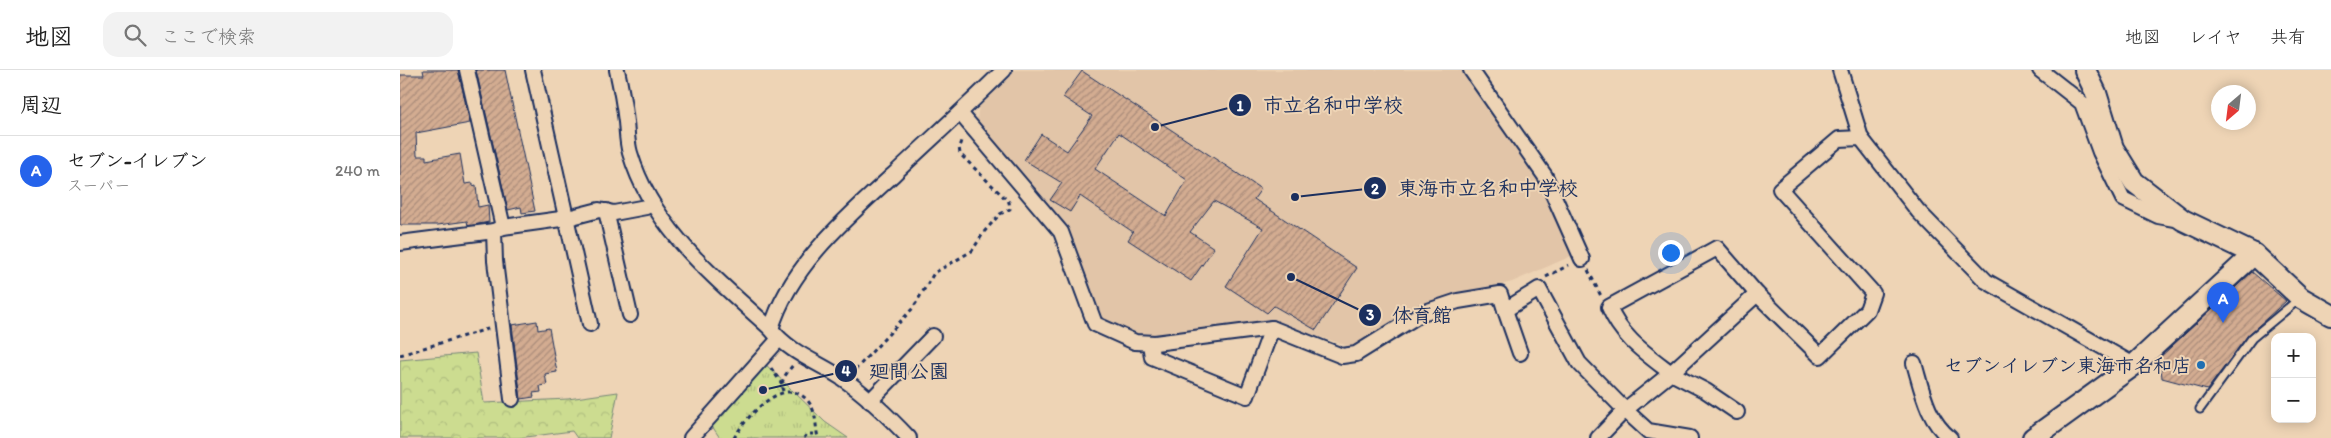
<!DOCTYPE html>
<html lang="ja">
<head>
<meta charset="utf-8">
<style>
  :root { --surface:#fff; --page:#f2f2f2; --text:#222; --muted:#767676; --line:#e0e0e0; --accent:#2563eb }
  body { margin:0; font-family:Itim,"Klee One",sans-serif; background:var(--page); color:var(--text) }
  .controls { position:absolute; right:15px; bottom:15px; display:grid; overflow:hidden; border-radius:10px; box-shadow:0 2px 12px #0003 }
  .controls button { width:45px; height:45px; display:grid; place-items:center; padding:0; border:0; border-bottom:1px solid var(--line); background:var(--surface); color:var(--text); font:25px sans-serif }
  .compass { position:absolute; left:1811px; top:15px; width:45px; height:45px; border-radius:50%; background:var(--surface); box-shadow:0 2px 12px #0003; rotate:208deg }
  .you { position:absolute; left:1270px; top:182px; width:18px; height:18px; margin:-12px; border:4px solid #fff; border-radius:50%; background:#1a73e8; box-shadow:0 0 0 8px #1a73e833 }
  .badge { display:grid; place-items:center; width:32px; height:32px; border-radius:50%; background:var(--accent); color:#fff; font-size:16px; font-weight:700 }
  .pin { position:absolute; translate:-50% -41px; filter:drop-shadow(0 1px 2px #0008) }
  .pin::after { content:''; position:absolute; top:26px; width:18px; height:15px; background:inherit; clip-path:polygon(0 0,100% 0,50% 100%) }
  .list { margin:0; padding:0; list-style:none }
  h2 { display:flex; justify-content:space-between; align-items:center; height:65px; margin:0; padding:0 20px; font-size:21px }
  h2 small { font-size:16px; font-weight:400; color:var(--muted) }
  .list li { display:grid; grid-template-columns:32px 1fr auto; gap:15px; align-items:center; box-sizing:border-box; height:70px; padding:0 20px; border-top:1px solid var(--line) }
  .list b { display:block; font-size:19px; white-space:nowrap }
  .list p { margin:0; font-size:16px; white-space:nowrap; color:var(--muted) }
  .list em { font-size:16px; font-style:normal; color:var(--muted) }
  .icon { flex:none; width:28px; height:28px; fill:none; stroke:currentColor; stroke-width:2; stroke-linecap:round; stroke-linejoin:round }
  .map { position:relative; flex:none; width:1931px; height:368px; overflow:hidden }
  header { display:flex; align-items:center; gap:30px; box-sizing:border-box; height:70px; padding:0 25px; background:var(--surface); border-bottom:1px solid var(--line) }
  header strong { font-size:24px }
  nav { display:flex; gap:28px; margin-inline-start:auto; font-size:18px }
  .search { width:350px; height:45px; background:var(--page); display:flex; align-items:center; gap:12px; box-sizing:border-box; padding:0 18px; border-radius:15px; color:var(--muted); font-size:19px }
  main { display:flex }
  aside { flex:1; background:var(--surface) }
  .map>svg:first-child { display:block }
</style>
</head>
<body>
<header>
<strong>地図</strong>
<div class="search"><svg class="icon" aria-label="search" viewBox="0 0 24 24"><circle cx="10" cy="10" r="6"/><path d="M15 15l6 6"/></svg>ここで検索</div>
<nav><a>地図</a><a>レイヤ</a><a>共有</a></nav>
</header>
<main>
<aside>
<h2>周辺<small></small></h2>
<ul class="list">
<li><span class="badge">A</span><div><b>セブン-イレブン</b><p>スーパー</p></div><em>240 m</em></li>
</ul>
</aside>
<div class="map">
<svg width="1931" height="368" viewBox="0 0 1931 368">
  <defs>
    <pattern id="grass-tufts" width="24" height="20" patternUnits="userSpaceOnUse" patternTransform="scale(1.25)"><rect width="24" height="20" fill="#ccdc90"/><path d="M3 7l-1-3M5 7V3M7 7l1-3M15 17l-1-3M17 17v-4M19 17l1-3" fill="none" stroke="#afbd7f"/></pattern>
    <pattern id="forest-crowns" width="20" height="18" patternUnits="userSpaceOnUse" patternTransform="scale(1.25)"><rect width="20" height="18" fill="#ccdc90"/><path d="M2 6a3 3 0 1 1 6 0M12 15a3 3 0 1 1 6 0" fill="none" stroke="#afbd7f"/></pattern>
    <pattern id="building-hatch" width="6" height="6" patternUnits="userSpaceOnUse" patternTransform="scale(1.25)"><rect width="6" height="6" fill="#d3ac91"/><path d="M-1 1l2-2M0 6l6-6M5 7l2-2" fill="none" stroke="#aa8c7a"/></pattern>
  </defs>
  <rect width="100%" height="100%" fill="#eed4b5"/>
  <filter id="ink" filterUnits="userSpaceOnUse"><feTurbulence type="fractalNoise" baseFrequency=".02" numOctaves="2"/><feDisplacementMap in="SourceGraphic" scale="10" xChannelSelector="R" yChannelSelector="G"/><feConvolveMatrix kernelMatrix="1 2 1 2 8 2 1 2 1" color-interpolation-filters="sRGB"/></filter>
  <g filter="url(#ink)">
    <polygon fill="#e2c5a8" points="613,0 1061,0 1112,72 1134,96 1176,184 1112,212 1010,238 954,278 874,252 739,268 699,250 667,157 577,50 579,34"/>
    <polygon fill="url(#grass-tufts)" stroke="#748677" points="359,288 425,352 448,368 320,368 310,353"/>
    <polygon fill="url(#forest-crowns)" stroke="#748677" points="76,283 84,333 168,329 218,322 209,368 177,368 172,361 118,368 0,368 0,290"/>
    <g fill="url(#building-hatch)" stroke="#1b2f5e" fill-rule="evenodd">
      <polygon points="23,0 58,0 70,53 16,63 17,86 26,86 26,90 60,84 65,114 73,113 73,116 76,115 78,137 88,135 89,152 68,156 67,151 38,155 0,155 0,5 24,5"/>
      <polygon points="76,0 105,0 135,141 122,143 121,137 108,140"/>
      <path d="M682 1 861 119 854 129 957 198 916 260 874 236 867 243 826 216 863 158 814 131 790 162 814 178 791 211 728 170 733 162 680 126 670 142 650 130 662 113 624 90 641 64 667 81 692 46 663 27ZM719 63 787 110 766 146 695 99Z"/>
      <polygon points="1852,202 1886,231 1848,265 1807,320 1762,308 1760,287"/>
      <polygon points="137,251 138,260 149,258 157,302 145,304 147,315 140,316 141,322 133,323 134,327 121,329 112,255"/>
    </g>
    <g fill="none" stroke-linecap="round" stroke-linejoin="round">
      <defs>
        <polyline id="lane" points="1800,339 1852,268 1899,229"/>
        <g id="street">
          <polyline points="67,0 103,157"/>
          <polyline points="133,0 190,254"/>
          <path d="M217 0C221 18 224 35 226 52 227 62 227 73 230 83 252 158 315 208 371 259 390 284 421 293 446 311 469 327 490 348 509 368"/>
          <polyline points="1071,0 1145,106 1182,189"/>
          <polyline points="1440,0 1461,68 1518,141 1586,211 1734,295"/>
          <polyline points="1640,0 1682,33 1700,82 1723,129 1758,146 1780,150"/>
          <polyline points="560,43 661,162 695,254 735,272 755,273 872,258 942,286 956,284 1022,243 1058,231 1100,224 1105,240 1139,219 1179,293 1225,340 1198,368"/>
          <polyline points="206,141 230,245"/>
          <polyline points="94,161 95,191 112,329"/>
          <polyline points="0,173 94,161 103,157 168,148 199,140 214,143 246,137 252,133"/>
          <polyline points="1105,240 1120,283"/>
          <path d="M371 259C389 197 447 147 493 105 530 70 568 36 604 0"/>
          <polyline points="750,273 752,287 847,326 872,258"/>
          <path d="M1514 293C1522 320 1527 350 1550 368"/>
          <polyline points="470,331 533,266"/>
          <polyline points="1337,342 1306,321 1271,303 1357,224"/>
          <polyline points="291,368 379,269"/>
          <path d="M1290 368 1248 361 1225 340 1271 303C1245 283 1221 267 1209 237L1317 178 1357 224 1420 286 1467 240 1473 223 1380 119 1439 69 1461 68"/>
        </g>
        <g id="secondary">
          <polyline points="1685,0 1696,23 1713,78 1734,112 1783,150 1854,184 1901,228 1931,245"/>
          <polyline points="1633,368 1734,295 1854,184"/>
        </g>
      </defs>
      <use href="#lane" stroke="#1b2f5e" stroke-width="11"/>
      <use href="#street" stroke="#1b2f5e" stroke-width="18"/>
      <use href="#secondary" stroke="#1b2f5e" stroke-width="24"/>
      <g stroke="#1b2f5e" stroke-width="3" stroke-dasharray="4 4" stroke-linecap="butt">
        <polyline points="1188,200 1201,226"/>
        <polyline points="1146,207 1169,195"/>
        <polyline points="0,285 91,258"/>
        <polyline points="371,298 382,314"/>
        <polyline points="455,300 513,238 534,203 572,181 584,162 600,144 610,139 609,132 560,84 559,77 562,68"/>
        <path d="M383 321C379 311 387 303 393 295"/>
        <path d="M334 368C346 347 384 303 408 331 417 342 415 355 418 368"/>
        <polyline points="404,368 407,364 417,364"/>
      </g>
      <use href="#lane" stroke="#eed4b5" stroke-width="7"/>
      <use href="#street" stroke="#eed4b5" stroke-width="14"/>
      <use href="#secondary" stroke="#eed4b5" stroke-width="20"/>
    </g>
  </g>
  <circle fill="#1f6fb2" stroke="#eed4b5" stroke-width="2" cx="1801" cy="295" r="5"/>
  <g text-anchor="middle" stroke-width="4" stroke-linejoin="round" paint-order="stroke">
    <g font-size="19" font-weight="bold" fill="#1b2f5e" stroke="#eed4b5" text-anchor="end">
      <text x="1791" y="302">セブンイレブン東海市名和店</text>
    </g>
  </g>
  <path fill="none" stroke="#1b2f5e" stroke-width="2" d="M755 57L840 35M895 127L975 118M891 207L970 245M363 320L446 301"/>
  <g fill="#1b2f5e" stroke="#eed4b5" stroke-width="2">
    <circle cx="755" cy="57" r="5"/>
    <circle cx="895" cy="127" r="5"/>
    <circle cx="891" cy="207" r="5"/>
    <circle cx="363" cy="320" r="5"/>
    <circle cx="840" cy="35" r="12"/>
    <circle cx="975" cy="118" r="12"/>
    <circle cx="970" cy="245" r="12"/>
    <circle cx="446" cy="301" r="12"/>
  </g>
  <g font-size="15" text-anchor="middle" font-weight="bold" fill="#fff">
    <text x="840" y="41">1</text>
    <text x="975" y="124">2</text>
    <text x="970" y="250">3</text>
    <text x="446" y="306">4</text>
  </g>
  <g font-size="20" text-anchor="middle" font-weight="bold" fill="#1b2f5e" stroke="#eed4b5" stroke-width="4" stroke-linejoin="round" paint-order="stroke">
    <text x="933" y="42">市立名和中学校</text>
    <text x="1088" y="125">東海市立名和中学校</text>
    <text x="1022" y="252">体育館</text>
    <text x="509" y="308">廻間公園</text>
  </g>
</svg>
<div class="controls">
<button>+</button>
<button>−</button>
</div>
<svg class="compass" viewBox="-18 -18 36 36"><path d="M0-13l5 13h-10z" fill="#e53935"/><path d="M0 13l5-13h-10z" fill="#767676"/></svg>
<div class="you"></div>
<div class="pin badge" style="left:1823px;top:253px">A</div>
</div>
</main>
</body>
</html>
